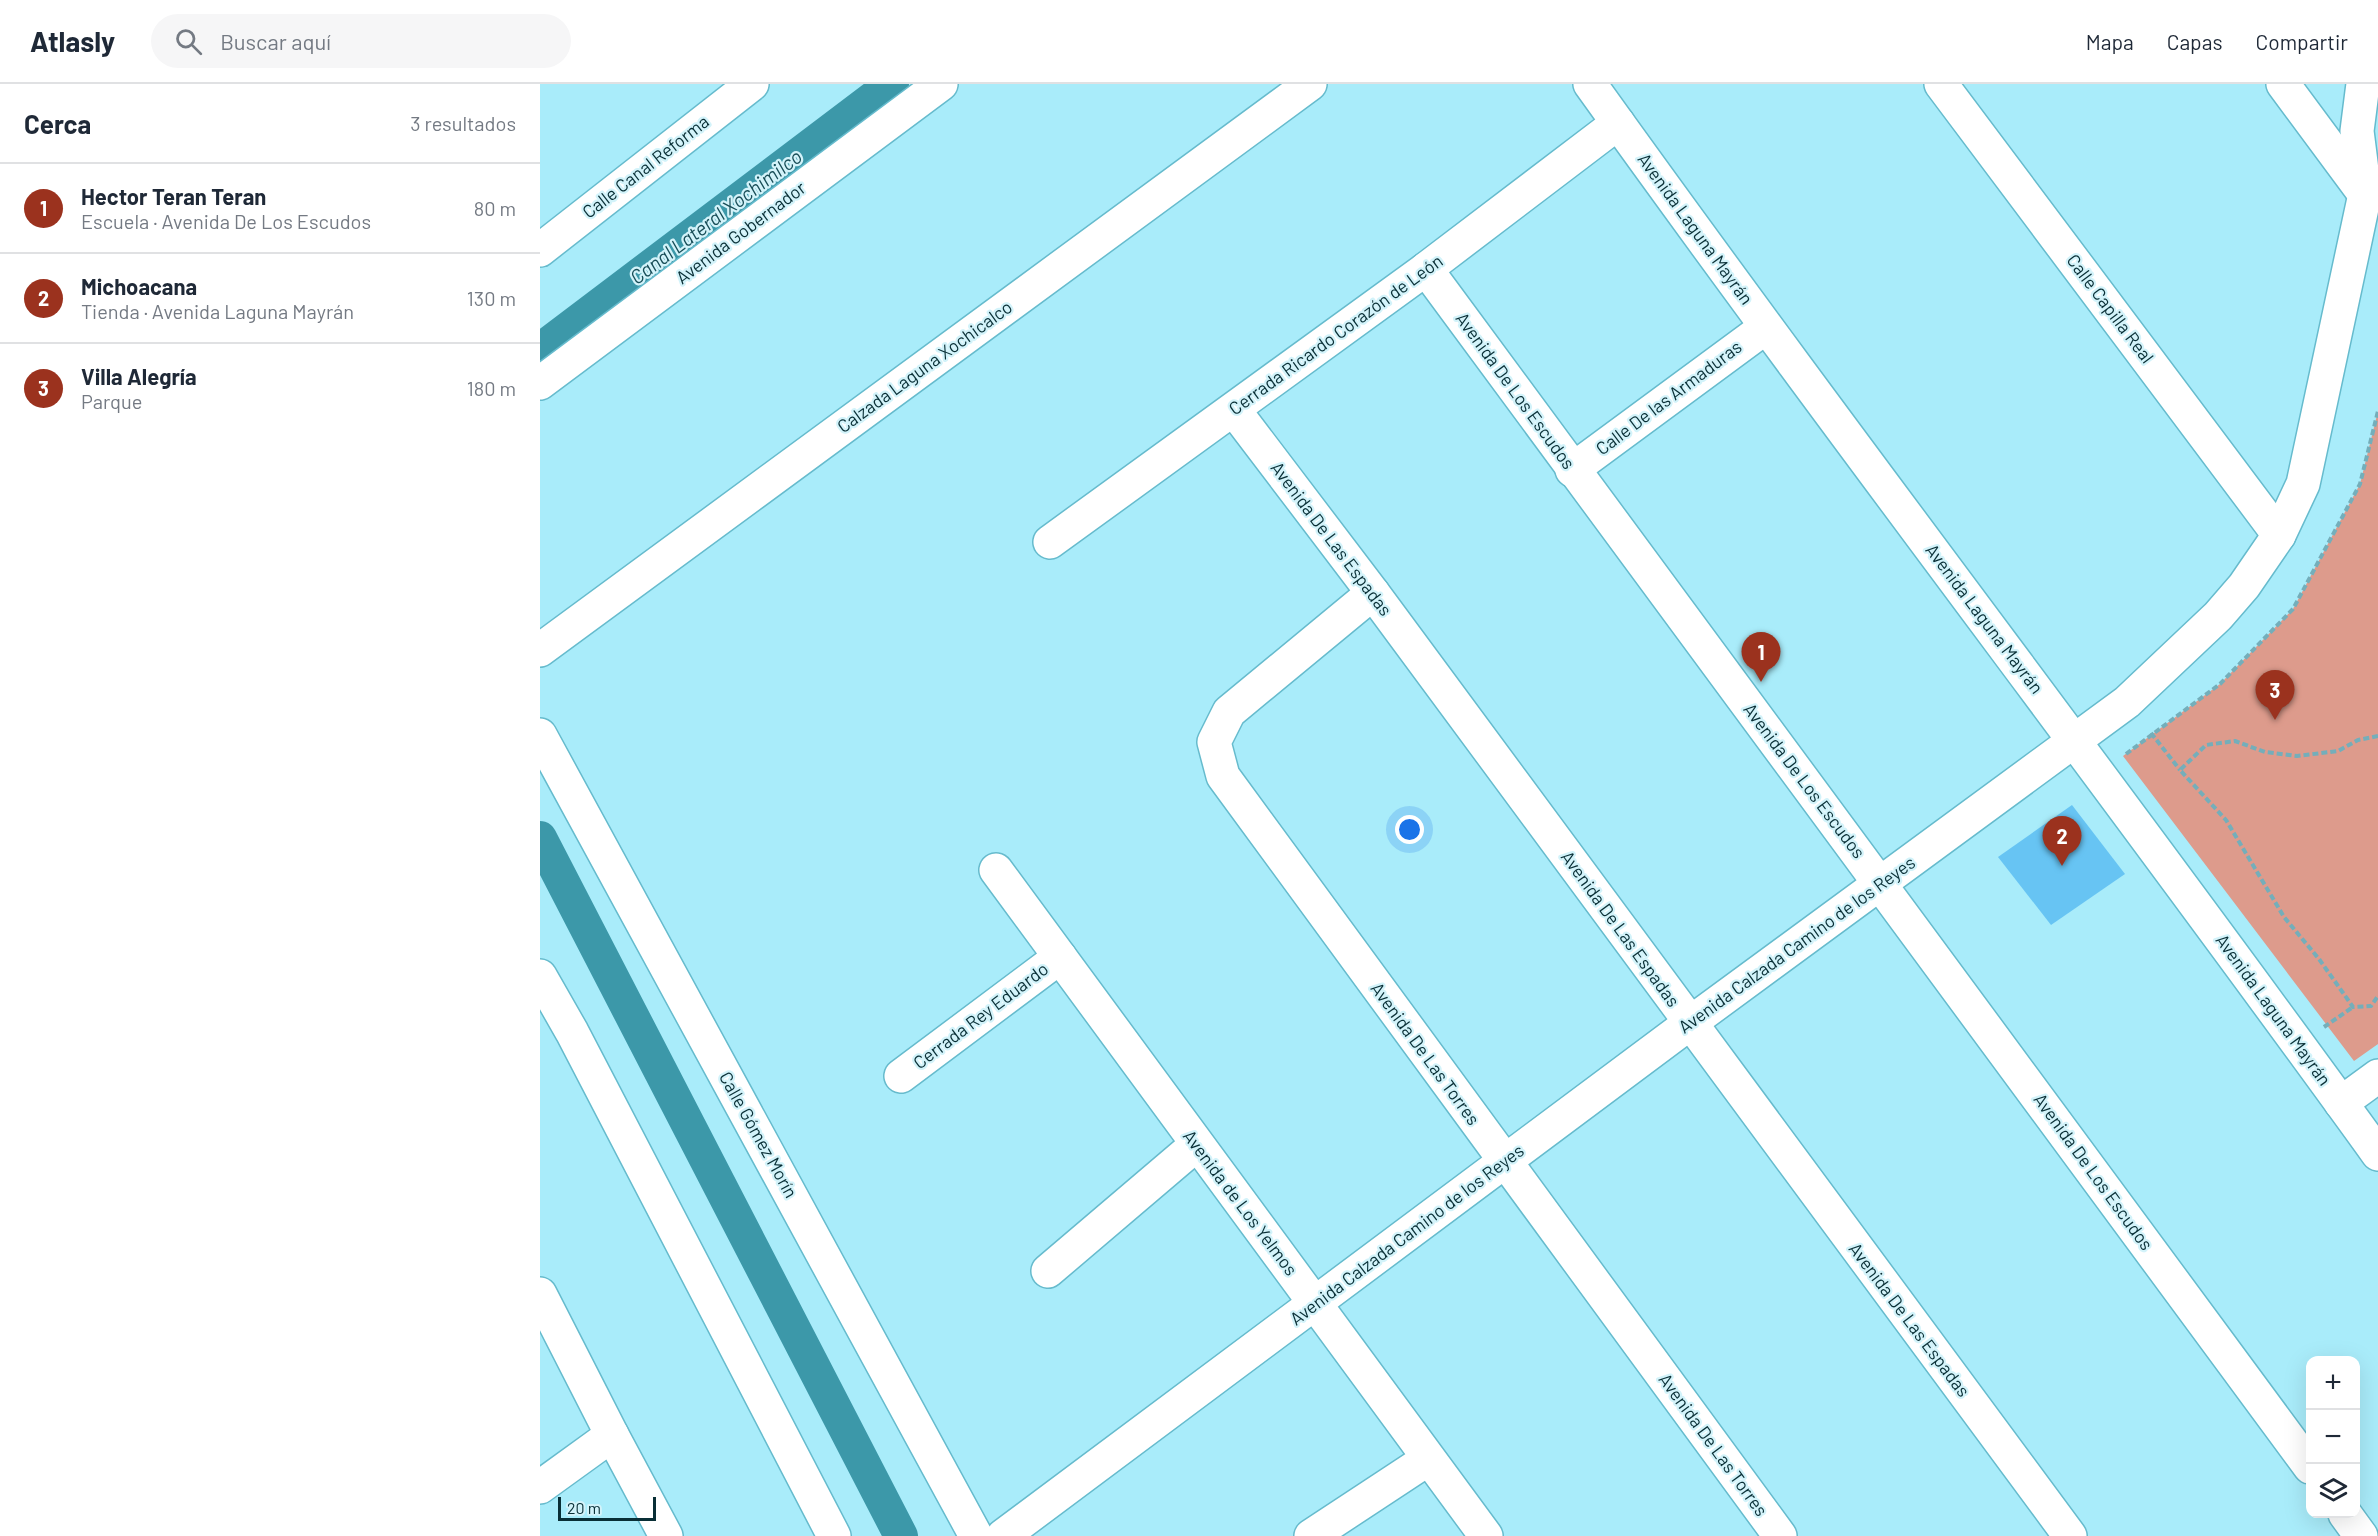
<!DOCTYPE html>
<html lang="es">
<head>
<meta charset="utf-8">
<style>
  :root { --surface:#fff; --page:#f6f6f7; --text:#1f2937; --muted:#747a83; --line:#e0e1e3; --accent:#9b321e }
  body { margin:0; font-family:Barlow,sans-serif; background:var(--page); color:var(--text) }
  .controls { position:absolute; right:18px; bottom:18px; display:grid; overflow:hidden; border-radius:12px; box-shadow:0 6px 24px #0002 }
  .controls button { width:54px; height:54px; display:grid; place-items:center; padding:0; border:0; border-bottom:2px solid var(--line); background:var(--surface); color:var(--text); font:30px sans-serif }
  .scale { position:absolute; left:18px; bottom:15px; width:98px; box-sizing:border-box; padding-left:6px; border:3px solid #092f36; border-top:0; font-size:16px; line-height:21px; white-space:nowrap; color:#092f36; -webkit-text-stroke:4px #d3f3fa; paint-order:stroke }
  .you { position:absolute; left:870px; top:746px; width:21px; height:21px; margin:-15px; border:4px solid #fff; border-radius:50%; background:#1a73e8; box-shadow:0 0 0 9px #1a73e833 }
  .badge { display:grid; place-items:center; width:39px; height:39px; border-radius:50%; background:var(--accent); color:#fff; font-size:20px; font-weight:700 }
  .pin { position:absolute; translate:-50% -50px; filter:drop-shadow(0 2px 3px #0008) }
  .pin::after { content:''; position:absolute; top:32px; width:21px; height:18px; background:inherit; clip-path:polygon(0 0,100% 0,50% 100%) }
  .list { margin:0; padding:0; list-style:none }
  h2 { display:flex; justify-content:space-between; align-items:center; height:78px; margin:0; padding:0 24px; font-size:26px }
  h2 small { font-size:20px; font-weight:400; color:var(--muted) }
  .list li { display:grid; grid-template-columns:39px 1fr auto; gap:18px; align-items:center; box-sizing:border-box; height:90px; padding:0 24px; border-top:2px solid var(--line) }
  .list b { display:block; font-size:22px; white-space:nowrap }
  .list p { margin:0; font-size:20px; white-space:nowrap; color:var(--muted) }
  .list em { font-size:20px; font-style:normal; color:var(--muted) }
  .icon { flex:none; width:33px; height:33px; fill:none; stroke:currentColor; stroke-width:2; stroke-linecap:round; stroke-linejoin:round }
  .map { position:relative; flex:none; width:1838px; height:1452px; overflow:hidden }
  header { display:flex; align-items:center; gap:36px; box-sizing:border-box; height:84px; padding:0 30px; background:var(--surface); border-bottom:2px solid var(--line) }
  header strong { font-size:28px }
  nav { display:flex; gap:33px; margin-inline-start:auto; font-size:21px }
  .search { width:420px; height:54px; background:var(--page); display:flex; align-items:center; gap:15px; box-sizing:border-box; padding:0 21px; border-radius:33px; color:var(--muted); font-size:22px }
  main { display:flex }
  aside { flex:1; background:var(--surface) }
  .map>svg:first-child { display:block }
</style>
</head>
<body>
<header>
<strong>Atlasly</strong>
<div class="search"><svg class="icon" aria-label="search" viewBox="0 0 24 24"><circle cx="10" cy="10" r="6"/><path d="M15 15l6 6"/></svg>Buscar aquí</div>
<nav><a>Mapa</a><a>Capas</a><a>Compartir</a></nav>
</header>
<main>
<aside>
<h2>Cerca<small>3 resultados</small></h2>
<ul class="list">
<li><span class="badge">1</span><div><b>Hector Teran Teran</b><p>Escuela · Avenida De Los Escudos</p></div><em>80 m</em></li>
<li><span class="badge">2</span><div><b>Michoacana</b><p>Tienda · Avenida Laguna Mayrán</p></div><em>130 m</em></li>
<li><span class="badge">3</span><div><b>Villa Alegría</b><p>Parque</p></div><em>180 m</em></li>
</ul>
</aside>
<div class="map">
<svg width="1838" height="1452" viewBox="0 0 1838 1452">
  <rect width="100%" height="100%" fill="#a9ecfa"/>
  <polygon fill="#dd9b8c" points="1838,327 1838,960 1814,977 1583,672 1680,600 1753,525 1820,400"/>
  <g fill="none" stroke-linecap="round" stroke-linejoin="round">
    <g stroke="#3c98a9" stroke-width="34">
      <polyline points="0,266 352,0"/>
      <polyline points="0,754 361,1452"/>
    </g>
  </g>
  <polygon fill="#67c4f3" points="1532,721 1585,790 1511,841 1458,773"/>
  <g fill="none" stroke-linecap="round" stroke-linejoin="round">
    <defs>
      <g id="minor">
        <path d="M1050 0C1308 360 1579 711 1838 1070"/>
        <polyline points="1401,0 1739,451"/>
        <polyline points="1743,0 1823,108"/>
        <polyline points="0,166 212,0"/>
        <polyline points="886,185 1770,1383"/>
        <polyline points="0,299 401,0"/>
        <polyline points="694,326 833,509 1530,1452"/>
        <polyline points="1032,386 1226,243"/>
        <polyline points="510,458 886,185 1078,39"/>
        <polyline points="833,509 689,628 674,658 683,692 1240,1452"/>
        <polyline points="0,566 770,0"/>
        <polyline points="0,651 436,1452"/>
        <polyline points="456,786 946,1452"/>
        <polyline points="0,892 32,948 294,1452"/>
        <polyline points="361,992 520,873"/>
        <polyline points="1801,1019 1838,992"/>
        <polyline points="508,1187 656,1061"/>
        <polyline points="0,1210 72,1351 126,1452"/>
        <polyline points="0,1403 72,1351"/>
        <polyline points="1805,1430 1821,1452"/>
        <polyline points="463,1452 1150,939 1587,618 1678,532 1704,502 1739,451 1763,400 1825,110 1817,47 1823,0"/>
        <polyline points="771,1452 888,1375"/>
      </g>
    </defs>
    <use href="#minor" stroke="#66bbcd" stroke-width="36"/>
    <g stroke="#74aeba" stroke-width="4" stroke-dasharray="6 3" stroke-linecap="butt">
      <polyline points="1611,649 1640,686"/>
      <polyline points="1838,652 1818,656 1798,667 1757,672 1725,668 1695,657 1666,661 1640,686 1686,736 1744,833 1779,875 1813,923 1831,922 1838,912"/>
      <polyline points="1586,670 1680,600 1753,525 1820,400 1838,327"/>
      <polyline points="1784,943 1813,923"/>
    </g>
    <use href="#minor" stroke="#fff" stroke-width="33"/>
  </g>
  <g text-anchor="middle" stroke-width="4.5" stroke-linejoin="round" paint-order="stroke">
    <g font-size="18" fill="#092f36" stroke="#d3f3fa">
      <text transform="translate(106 83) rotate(-38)" y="6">Calle Canal Reforma</text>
      <text transform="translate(1155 145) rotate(54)" y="6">Avenida Laguna Mayrán</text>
      <text transform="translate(201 149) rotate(-37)" y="6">Avenida Gobernador</text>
      <text transform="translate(1570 225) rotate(53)" y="6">Calle Capilla Real</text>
      <text transform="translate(796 251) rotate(-36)" y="6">Cerrada Ricardo Corazón de León</text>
      <text transform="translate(385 283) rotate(-36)" y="6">Calzada Laguna Xochicalco</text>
      <text transform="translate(975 307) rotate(54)" y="6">Avenida De Los Escudos</text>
      <text transform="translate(1129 314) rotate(-37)" y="6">Calle De las Armaduras</text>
      <text transform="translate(791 455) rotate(53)" y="6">Avenida De Las Espadas</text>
      <text transform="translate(1444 535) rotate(53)" y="6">Avenida Laguna Mayrán</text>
      <text transform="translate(1264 697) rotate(53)" y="6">Avenida De Los Escudos</text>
      <text transform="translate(1080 845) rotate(54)" y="6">Avenida De Las Espadas</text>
      <text transform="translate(1257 861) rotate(-36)" y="6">Avenida Calzada Camino de los Reyes</text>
      <text transform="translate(1733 926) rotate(54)" y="6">Avenida Laguna Mayrán</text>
      <text transform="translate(441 932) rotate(-37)" y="6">Cerrada Rey Eduardo</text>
      <text transform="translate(885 970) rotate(54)" y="6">Avenida De Las Torres</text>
      <text transform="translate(218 1051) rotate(61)" y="6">Calle Gómez Morín</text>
      <text transform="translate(1553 1088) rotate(54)" y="6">Avenida De Los Escudos</text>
      <text transform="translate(700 1119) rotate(53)" y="6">Avenida de Los Yelmos</text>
      <text transform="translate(867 1151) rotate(-37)" y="6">Avenida Calzada Camino de los Reyes</text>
      <text transform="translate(1369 1236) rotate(53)" y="6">Avenida De Las Espadas</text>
      <text transform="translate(1173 1361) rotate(54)" y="6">Avenida De Las Torres</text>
    </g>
    <g font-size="20" font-style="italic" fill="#184d57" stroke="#d3f3fa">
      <text transform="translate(176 133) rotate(-37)" y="7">Canal Lateral Xochimilco</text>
    </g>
  </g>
</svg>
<div class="controls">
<button>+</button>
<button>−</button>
<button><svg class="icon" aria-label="layers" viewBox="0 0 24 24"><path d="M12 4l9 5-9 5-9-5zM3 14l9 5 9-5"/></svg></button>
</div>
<div class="scale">20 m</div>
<div class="you"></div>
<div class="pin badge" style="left:1221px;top:598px">1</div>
<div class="pin badge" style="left:1522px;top:782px">2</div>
<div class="pin badge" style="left:1735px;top:636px">3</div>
</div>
</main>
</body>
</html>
